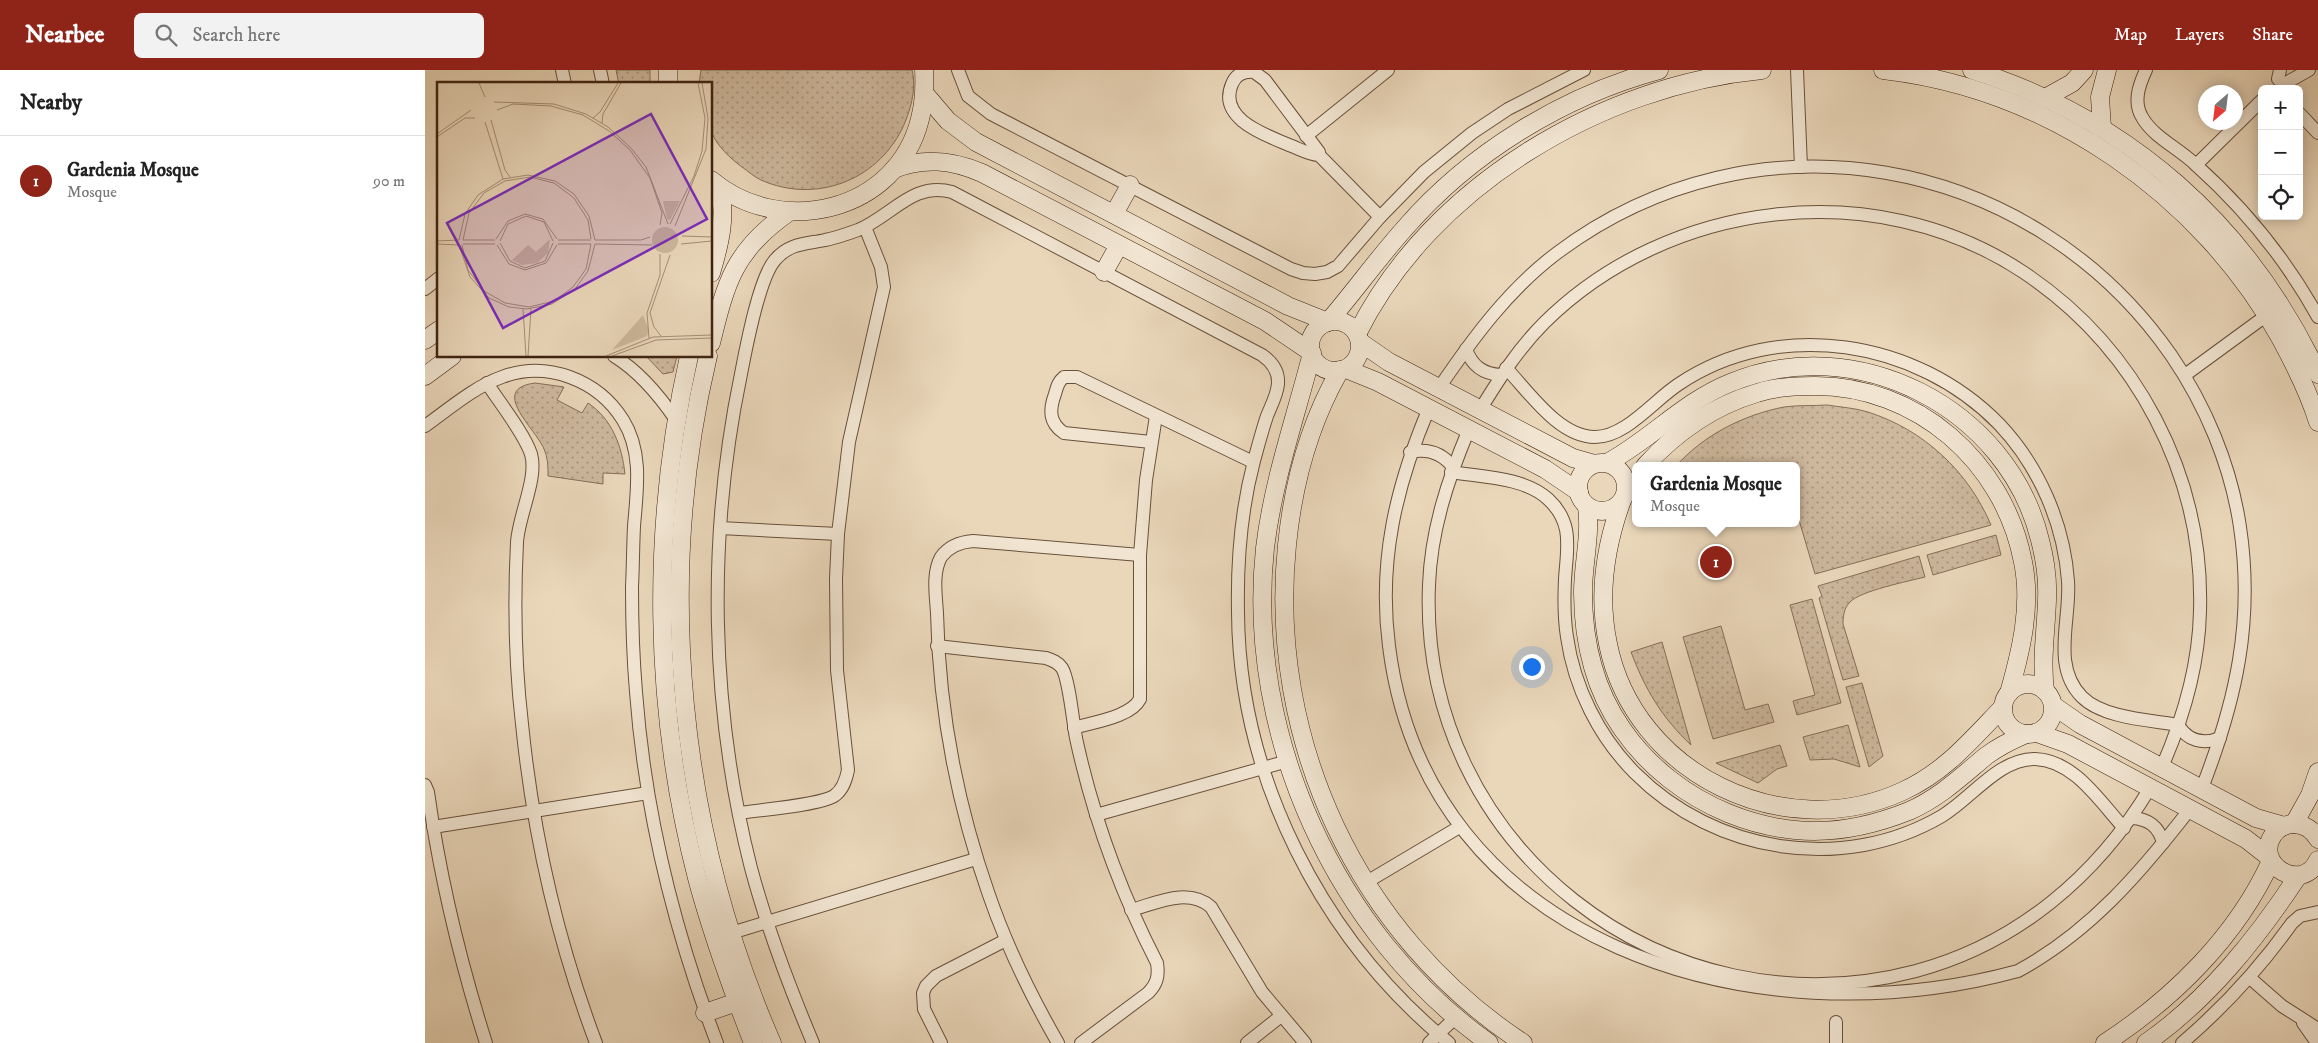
<!DOCTYPE html>
<html lang="en">
<head>
<meta charset="utf-8">
<style>
  :root { --surface:#fff; --page:#f2f2f2; --text:#222; --muted:#767676; --line:#e0e0e0; --accent:#8f2418 }
  body { margin:0; font-family:"IM FELL DW Pica",serif; background:var(--page); color:var(--text) }
  .controls { position:absolute; right:15px; top:15px; display:grid; overflow:hidden; border-radius:8px; box-shadow:0 2px 12px #0003 }
  .controls button { width:45px; height:45px; display:grid; place-items:center; padding:0; border:0; border-bottom:1px solid var(--line); background:var(--surface); color:var(--text); font:25px sans-serif }
  .compass { position:absolute; left:1773px; top:15px; width:45px; height:45px; border-radius:50%; background:var(--surface); box-shadow:0 2px 12px #0003; rotate:208deg }
  .you { position:absolute; left:1106px; top:596px; width:18px; height:18px; margin:-12px; border:4px solid #fff; border-radius:50%; background:#1a73e8; box-shadow:0 0 0 8px #1a73e833 }
  .badge { display:grid; place-items:center; width:32px; height:32px; border-radius:50%; background:var(--accent); color:#fff; font-size:16px; font-weight:700 }
  .pin { position:absolute; translate:-50% -50%; border:2px solid #fff; box-shadow:0 1px 5px #0006 }
  .popup { position:absolute; left:1207px; top:392px; width:168px; height:65px; box-sizing:border-box; display:grid; place-content:center; border-radius:8px; background:var(--surface); filter:drop-shadow(0 1px 4px #0005); font-size:16px; white-space:nowrap; color:var(--muted) }
  .popup b { font-size:19px; color:var(--text) }
  .popup::after { content:''; position:absolute; left:50%; top:100%; margin-left:-10px; border:10px solid transparent; border-top-color:var(--surface) }
  .list { margin:0; padding:0; list-style:none }
  h2 { display:flex; justify-content:space-between; align-items:center; height:65px; margin:0; padding:0 20px; font-size:21px }
  h2 small { font-size:16px; font-weight:400; color:var(--muted) }
  .list li { display:grid; grid-template-columns:32px 1fr auto; gap:15px; align-items:center; box-sizing:border-box; height:90px; padding:0 20px; border-top:1px solid var(--line) }
  .list b { display:block; font-size:19px; white-space:nowrap }
  .list p { margin:0; font-size:16px; white-space:nowrap; color:var(--muted) }
  .list em { font-size:16px; font-style:normal; color:var(--muted) }
  .icon { flex:none; width:28px; height:28px; fill:none; stroke:currentColor; stroke-width:2; stroke-linecap:round; stroke-linejoin:round }
  .map { position:relative; flex:none; width:1893px; height:973px; overflow:hidden }
  header { display:flex; align-items:center; gap:30px; box-sizing:border-box; height:70px; padding:0 25px; background:var(--accent); color:#fff }
  header strong { font-size:24px }
  nav { display:flex; gap:28px; margin-inline-start:auto; font-size:18px }
  .search { width:350px; height:45px; background:var(--page); display:flex; align-items:center; gap:12px; box-sizing:border-box; padding:0 18px; border-radius:8px; color:var(--muted); font-size:19px }
  main { display:flex }
  aside { flex:1; background:var(--surface) }
  .map>svg:first-child { display:block }
</style>
</head>
<body>
<header>
<strong>Nearbee</strong>
<div class="search"><svg class="icon" aria-label="search" viewBox="0 0 24 24"><circle cx="10" cy="10" r="6"/><path d="M15 15l6 6"/></svg>Search here</div>
<nav><a>Map</a><a>Layers</a><a>Share</a></nav>
</header>
<main>
<aside>
<h2>Nearby<small></small></h2>
<ul class="list">
<li><span class="badge">1</span><div><b>Gardenia Mosque</b><p>Mosque</p></div><em>90 m</em></li>
</ul>
</aside>
<div class="map">
<svg width="1893" height="973" viewBox="0 0 1893 973">
  <defs>
    <pattern id="grass-dots" width="8" height="8" patternUnits="userSpaceOnUse" patternTransform="scale(1.25)"><rect width="8" height="8" fill="#cdb89d"/><path d="M2 2h.1M6 6h.1" fill="none" stroke="#a8957f" stroke-width="1.8" stroke-linecap="round"/></pattern>
  </defs>
  <rect width="100%" height="100%" fill="#ead7ba"/>
  <filter id="stains"><feTurbulence type="fractalNoise" baseFrequency=".004" numOctaves="4"/><feColorMatrix values="0 0 0 0 .2 0 0 0 0 .09 0 0 0 0 .02 0 0 0 .5 -.17"/></filter>
  <radialGradient id="worn" r=".72"><stop offset=".6" stop-color="#630" stop-opacity="0"/><stop offset="1" stop-color="#630" stop-opacity=".3"/></radialGradient>
  <g fill="url(#grass-dots)" stroke="#866e57">
    <polygon points="191,0 225,0 225,14 194,14"/>
    <path d="M276 0H487C492 19 485 42 477 59 451 111 390 134 336 110 329 107 323 101 317 97 306 89 292 76 287 63 282 49 286 28 286 14H274Z"/>
    <polygon points="221,286 252,286 248,302 238,304"/>
    <path d="M110 313 139 317 132 330 157 343 163 333C187 349 197 376 200 404L178 403V414L123 406C123 397 123 388 119 379 111 359 63 319 110 313Z"/>
    <path d="M1402 335C1415 337 1430 338 1443 342 1499 360 1543 401 1566 455L1390 504 1371 440V396H1251C1279 365 1318 345 1359 337 1372 335 1388 336 1402 335Z"/>
    <polygon points="1571,465 1576,485 1508,505 1502,485"/>
    <path d="M1494 486 1500 507C1484 511 1435 521 1425 532 1419 538 1418 546 1418 554L1434 606 1418 610 1394 528 1397 526 1393 516Z"/>
    <polygon points="1387,529 1416,633 1372,645 1368,631 1390,625 1365,535"/>
    <polygon points="1296,556 1320,640 1343,634 1349,652 1288,669 1258,567"/>
    <path d="M1237 572 1266 675C1237 648 1220 619 1206 582Z"/>
    <polygon points="1437,613 1458,686 1444,697 1421,617"/>
    <polygon points="1423,655 1435,697 1409,689 1385,690 1378,667"/>
    <polygon points="1355,675 1362,696 1352,699 1333,713 1291,693"/>
  </g>
  <g fill="none" stroke-linecap="round" stroke-linejoin="round">
    <defs>
      <g id="street">
        <polyline points="137,0 140,14"/>
        <polyline points="175,0 178,14"/>
        <polyline points="533,0 543,26 566,44 866,199 878,203 890,204 902,202 913,196 955,147 999,102 1047,63 1083,39 1159,0"/>
        <polyline points="1372,0 1376,97"/>
        <path d="M1721 0C1714 15 1708 32 1717 47 1728 67 1755 79 1771 95 1819 138 1862 191 1893 247"/>
        <polyline points="1855,0 1853,9 1858,13 1861,13 1884,0"/>
        <polyline points="1874,43 1893,63"/>
        <polyline points="881,66 963,0"/>
        <path d="M894 85C884 85 873 78 864 75 841 65 792 49 807 14 811 4 819 1 829 2L840 10 894 82V85L955 147"/>
        <polyline points="1771,95 1837,30"/>
        <polyline points="0,219 14,208"/>
        <path d="M1041 279C1047 296 1058 304 1076 305"/>
        <path d="M189 286C215 302 234 325 251 350"/>
        <path d="M1081 298C1104 322 1134 367 1170 367 1201 367 1229 330 1254 314 1354 247 1492 270 1574 354 1614 396 1639 454 1643 511 1646 549 1626 596 1657 627 1678 648 1724 650 1753 655 1763 671 1778 675 1795 668"/>
        <polyline points="1760,305 1842,245"/>
        <path d="M62 313C74 332 99 363 106 384 113 408 94 444 92 472 89 532 90 594 97 654 108 763 132 870 171 973"/>
        <path d="M1014 318C1048 268 1083 220 1132 183 1330 34 1606 84 1746 285 1781 336 1806 396 1815 457 1829 551 1811 631 1777 718"/>
        <path d="M1004 338C971 416 953 491 964 576 1001 875 1328 973 1593 901 1665 862 1716 802 1765 739"/>
        <path d="M1055 340C1074 309 1093 279 1119 253 1243 130 1450 104 1598 202 1711 277 1779 405 1775 541 1774 594 1758 649 1737 697"/>
        <path d="M0 356C24 339 49 317 77 307 122 290 173 310 198 350 218 382 212 420 209 456 208 477 208 497 207 517 207 552 208 587 211 622 220 742 249 860 292 973"/>
        <path d="M1044 359C1023 409 1006 460 1004 515 993 776 1241 967 1491 901 1592 874 1672 806 1725 718"/>
        <path d="M726 372 639 363C624 353 624 340 630 324 632 317 633 312 639 307H652L828 392"/>
        <path d="M985 382C1003 378 1017 383 1028 397"/>
        <path d="M1026 402C1056 407 1099 407 1123 429 1149 453 1142 478 1140 509 1139 529 1139 548 1142 567 1149 617 1174 667 1210 703 1290 783 1418 804 1517 746 1547 728 1573 689 1610 689 1649 690 1675 732 1699 758"/>
        <polyline points="295,458 413,464"/>
        <path d="M512 576 621 588C627 590 633 592 637 598 644 609 648 652 651 668 668 747 695 821 732 893 734 906 732 914 723 923L656 973"/>
        <path d="M649 658C668 652 706 647 715 629V485L721 410 731 346"/>
        <path d="M0 715 3 722C15 808 35 891 61 973"/>
        <path d="M314 743C334 740 395 735 409 726 418 720 421 710 423 700L412 600 411 509 413 464 424 372 459 217 456 197 440 157"/>
        <polyline points="671,745 863,691"/>
        <path d="M1707 748C1724 749 1734 757 1738 773"/>
        <polyline points="8,757 223,723"/>
        <polyline points="940,813 1031,759"/>
        <path d="M706 840C732 833 763 817 786 837L837 922 880 973"/>
        <polyline points="306,863 551,789"/>
        <polyline points="1825,908 1857,936 1893,959"/>
        <polyline points="1878,953 1892,973"/>
        <path d="M388 973C364 916 342 858 326 798 285 637 282 467 316 304 321 278 334 208 350 190 364 173 381 174 400 170 411 168 422 164 433 160 467 146 488 111 527 122L837 285C847 292 854 301 853 314 852 325 846 336 842 346 837 361 833 376 829 391 816 440 812 492 813 542 814 707 897 869 1024 973"/>
        <polyline points="516,973 499,939 498,923 501,916 511,906 581,870"/>
        <path d="M633 973C606 926 582 877 564 825 532 734 514 640 512 543 511 526 507 503 516 487 524 476 535 472 548 471L715 485"/>
        <polyline points="822,973 856,946"/>
        <polyline points="1004,973 1031,947"/>
        <polyline points="1411,973 1411,952"/>
        <path d="M1757 973C1799 937 1835 898 1867 853L1875 846 1893 842"/>
      </g>
      <g id="secondary">
        <path d="M1458 0C1624 19 1775 124 1856 269 1870 295 1884 323 1893 352"/>
        <path d="M1547 0C1704 49 1823 155 1893 304"/>
        <polyline points="243,14 243,0"/>
        <path d="M500 24 523 51 551 72 863 236 903 252C929 222 953 188 980 158 1045 83 1138 26 1234 0"/>
        <polyline points="1620,28 1647,13 1659,0"/>
        <polyline points="1677,58 1675,27 1682,0"/>
        <path d="M469 99C499 87 527 90 557 103L840 251 886 282"/>
        <path d="M286 110C356 169 472 142 495 49 499 33 500 17 499 0"/>
        <polyline points="689,144 705,115"/>
        <polyline points="679,202 694,175"/>
        <path d="M286 203C295 173 301 148 295 117"/>
        <circle cx="910" cy="276" r="25"/>
        <path d="M932 264C1005 117 1176 15 1337 0"/>
        <polyline points="0,270 14,260"/>
        <polyline points="935,272 964,292 1148,388 1169,394"/>
        <path d="M286 273C301 212 309 180 364 142"/>
        <path d="M887 283C870 349 848 411 840 478 820 665 911 865 1064 973"/>
        <path d="M264 286C226 457 228 638 272 808 287 864 307 919 328 973"/>
        <path d="M283 286C229 512 254 760 347 973"/>
        <polyline points="921,299 953,312 1120,399 1154,422"/>
        <path d="M915 300C884 354 868 414 862 475 842 671 933 865 1098 973"/>
        <polyline points="0,306 27,286"/>
        <path d="M1182 393C1225 370 1258 332 1305 313 1431 260 1583 338 1615 470 1620 489 1623 510 1622 530 1621 561 1616 590 1620 621"/>
        <circle cx="1177" cy="417" r="24"/>
        <path d="M1220 396C1251 362 1288 336 1332 323 1350 317 1370 316 1388 316 1492 315 1579 392 1598 492 1607 536 1596 581 1584 623"/>
        <path d="M1196 433C1180 478 1173 527 1183 574 1209 704 1359 776 1478 721 1520 702 1547 669 1578 637"/>
        <path d="M1162 436C1166 467 1158 493 1158 522 1158 547 1161 573 1168 597 1193 687 1279 751 1370 760 1409 764 1449 755 1484 741 1514 728 1537 706 1561 686 1573 677 1587 670 1601 664"/>
        <circle cx="1603" cy="639" r="25"/>
        <polyline points="1629,636 1655,654 1831,748 1859,756"/>
        <polyline points="1612,663 1643,674 1821,769 1844,787"/>
        <polyline points="1869,754 1885,725 1893,702"/>
        <path d="M1893 769C1888 760 1879 754 1868 754 1860 754 1852 759 1848 765 1828 795 1878 824 1893 790"/>
        <polyline points="280,943 312,932"/>
        <path d="M1680 973C1748 929 1812 866 1846 791"/>
        <path d="M1721 973C1783 930 1832 868 1873 806"/>
      </g>
    </defs>
    <use href="#street" stroke="#69503b" stroke-width="14"/>
    <use href="#secondary" stroke="#3e2311" stroke-width="19"/>
    <use href="#street" stroke="#f1e5d2" stroke-width="12"/>
    <use href="#secondary" stroke="#f1e5d2" stroke-width="18"/>
  </g>
  <g transform="translate(12 12)">
    <rect width="275" height="275" fill="#ead7ba"/>
    <path d="M226 119H243L233 138 230 137ZM215 158a13 13 0 1 1 26 0a13 13 0 1 1-26 0ZM113 157 111 171 100 181 85 183 75 178 91 163 99 170ZM206 233 212 248 210 254 175 268Z" fill="#cdb89d"/>
    <path fill="none" stroke="#a58f76" stroke-width="1" d="M42 1 48 15M57 20 117 22 149 32 171 45 194 66 209 85 231 142M60 28 76 22 114 24 146 33 172 49 193 68 213 96 225 131 223 143M156 36 163 30 181 1M54 38 68 88 73 95M48 40 66 97M165 41 166 32 184 1M0 52 34 28M0 55 28 36H38M233 142 257 94 265 69 268 36 261 1M238 144 269 67 271 36 265 1M245 154 275 155M59 157 71 139 88 132 106 137 120 157M22 158 28 132 41 113 66 97 91 93 118 99 137 112 152 134 158 158M26 158 32 131 47 111 68 99 93 95 117 101 137 116 151 138 154 157M26 158H58M121 158H154M158 158H204L213 155M0 159 22 158M63 159 71 142 89 134 107 140 116 159M63 161 73 179 88 186 108 179 116 161M0 162 22 163 33 195 52 216 72 225 90 227 115 222 138 207 151 189 158 162 215 163M26 162H58M121 162H154M244 162 275 159M25 163 31 188 47 209 68 221 92 225 117 219 136 205 149 187 154 162M60 163 72 182 88 188 109 181 120 163M86 227 89 274M224 254 217 245 213 231 233 173M212 256 210 231 223 193V172M91 274 94 227M169 274 216 255 275 253M175 274 219 258 275 256"/>
    <path fill="#7b2cbf" fill-opacity="0.15" stroke="#7b2cbf" stroke-width="2.5" d="M214 32 270 137 66 246 10 141Z"/>
    <rect width="275" height="275" fill="none" stroke="#3e2311" stroke-width="2.5"/>
  </g>
  <rect width="100%" height="100%" filter="url(#stains)"/>
  <rect width="100%" height="100%" fill="url(#worn)"/>
</svg>
<div class="controls">
<button>+</button>
<button>−</button>
<button><svg class="icon" aria-label="locate" viewBox="0 0 24 24"><circle cx="12" cy="12" r="6"/><path d="M12 2v4M12 18v4M2 12h4M18 12h4"/></svg></button>
</div>
<svg class="compass" viewBox="-18 -18 36 36"><path d="M0-13l5 13h-10z" fill="#e53935"/><path d="M0 13l5-13h-10z" fill="#767676"/></svg>
<div class="you"></div>
<div class="pin badge" style="left:1291px;top:492px">1</div>
<div class="popup"><b>Gardenia Mosque</b>Mosque</div>
</div>
</main>
</body>
</html>
